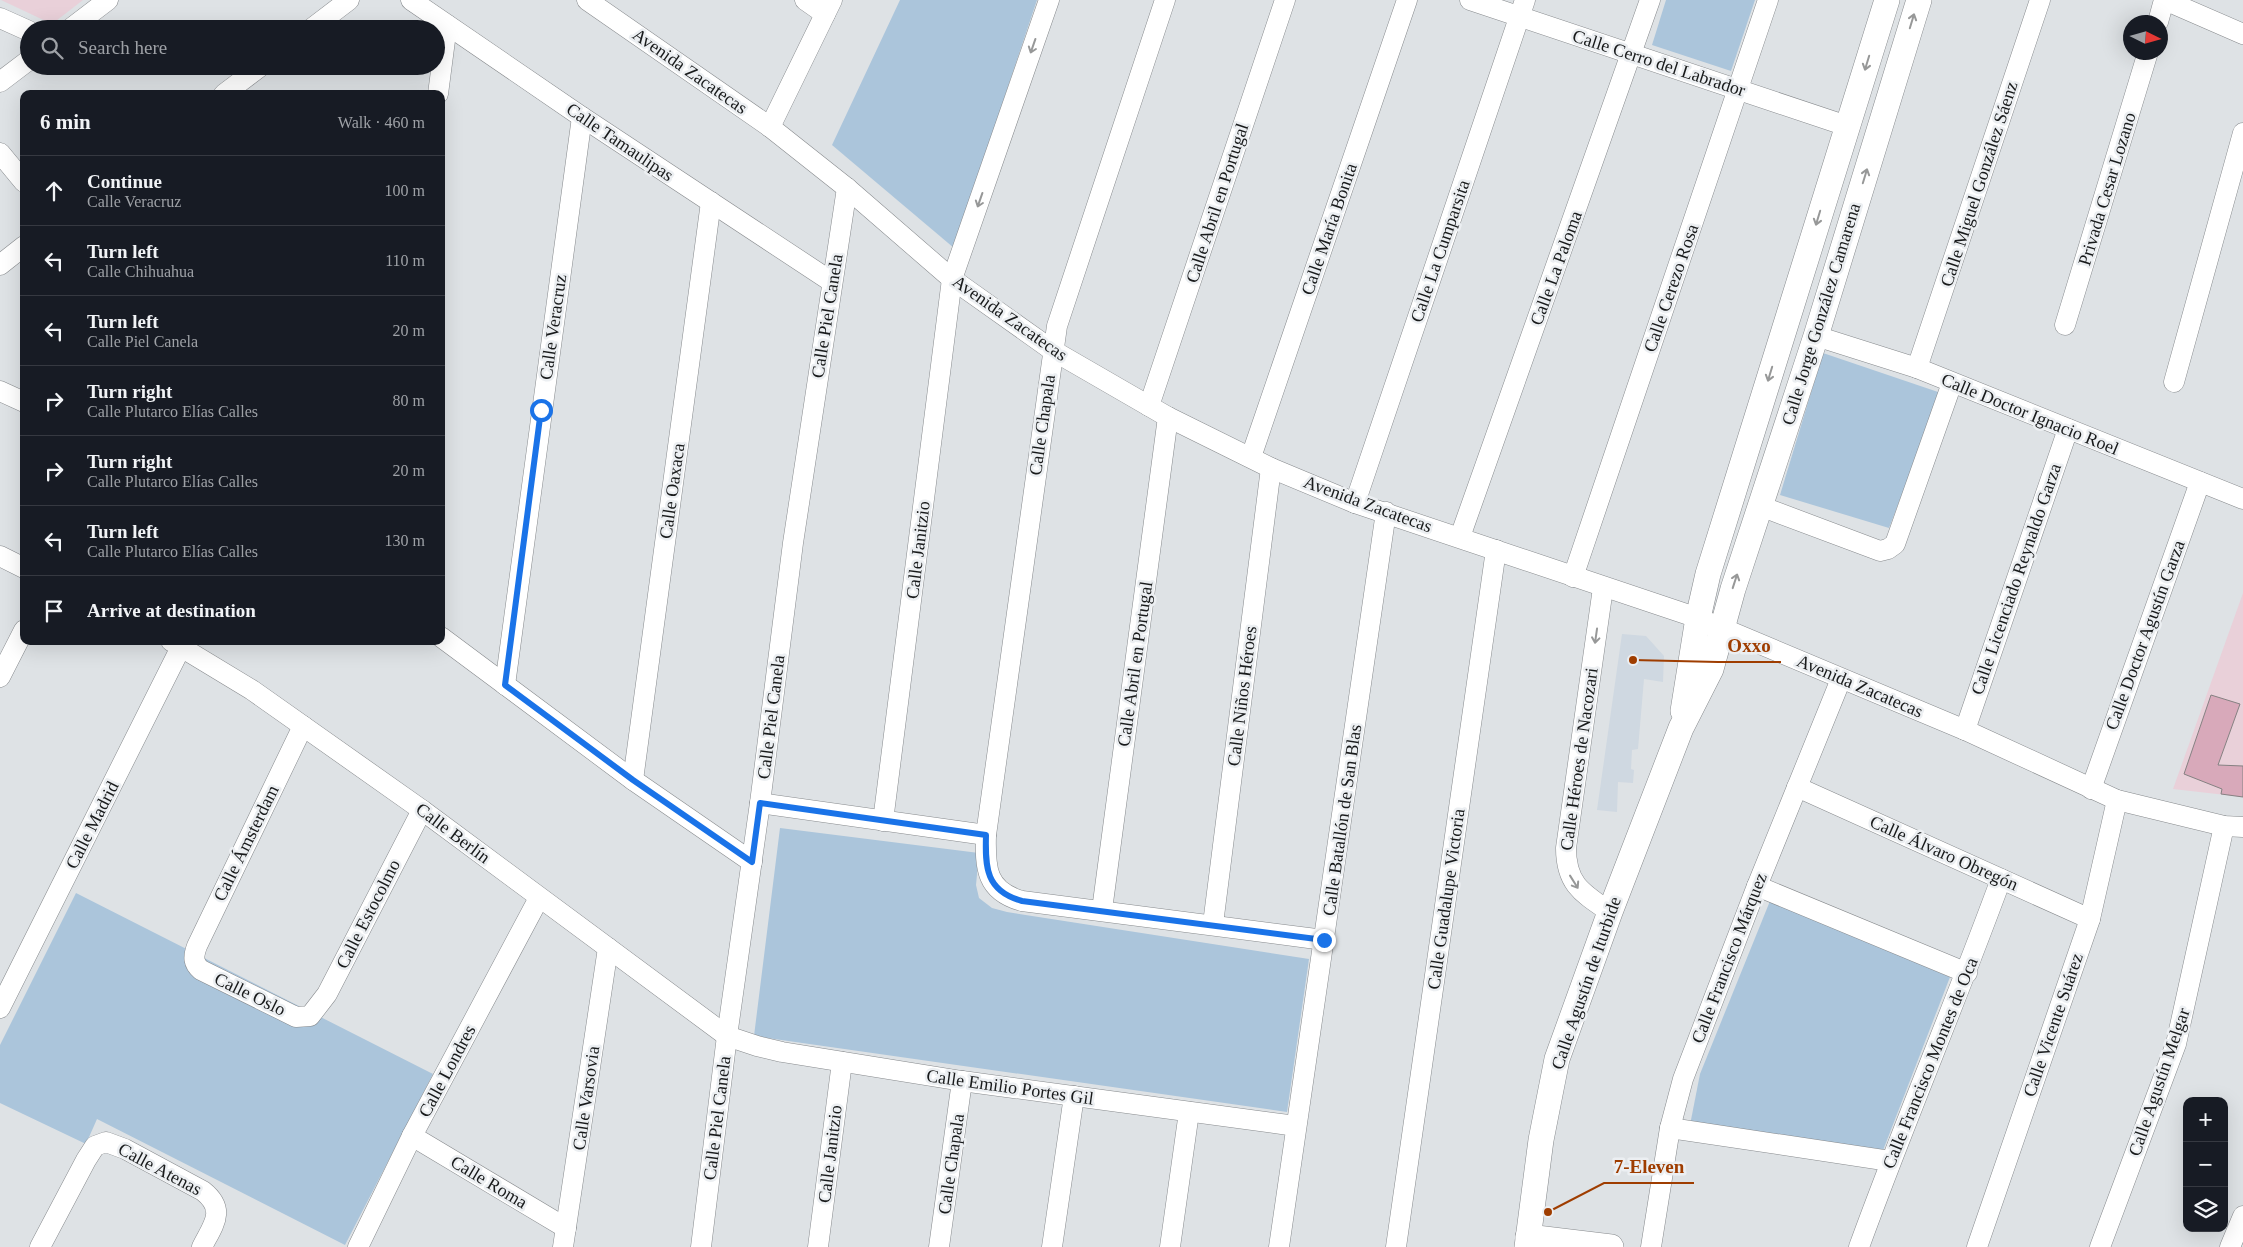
<!DOCTYPE html>
<html lang="en">
<head>
<meta charset="utf-8">
<style>
  :root { --surface:#171b24; --page:#20242c; --text:#f1f3f6; --muted:#9ea1a6; --line:#363941 }
  body { margin:0; font-family:Georgia,serif; background:var(--page); color:var(--text) }
  .controls { position:absolute; right:15px; bottom:15px; display:grid; overflow:hidden; border-radius:10px; box-shadow:0 5px 20px #0002 }
  .controls button { width:45px; height:45px; display:grid; place-items:center; padding:0; border:0; border-bottom:1px solid var(--line); background:var(--surface); color:var(--text); font:25px sans-serif }
  .compass { position:absolute; left:2123px; top:15px; width:45px; height:45px; border-radius:50%; background:var(--surface); box-shadow:0 5px 20px #0002; rotate:95deg }
  .stop { position:absolute; width:15px; height:15px; margin:-11px; border:4px solid #1a73e8; border-radius:50%; background:#fff }
  .stop.end { background:#1a73e8; border-color:#fff; box-shadow:0 1px 5px #0008 }
  .list { margin:0; padding:0; list-style:none }
  h2 { display:flex; justify-content:space-between; align-items:center; height:65px; margin:0; padding:0 20px; font-size:21px }
  h2 small { font-size:16px; font-weight:400; color:var(--muted) }
  .list li { display:grid; grid-template-columns:32px 1fr auto; gap:15px; align-items:center; box-sizing:border-box; height:70px; padding:0 20px; border-top:1px solid var(--line) }
  .list b { display:block; font-size:19px; white-space:nowrap }
  .list p { margin:0; font-size:16px; white-space:nowrap; color:var(--muted) }
  .list em { font-size:16px; font-style:normal; color:var(--muted) }
  .icon { flex:none; width:28px; height:28px; fill:none; stroke:currentColor; stroke-width:2; stroke-linecap:round; stroke-linejoin:round }
  .map { position:relative; flex:none; width:2243px; height:1247px; overflow:hidden }
  .search { position:absolute; background:var(--surface); box-shadow:0 5px 20px #0002; left:20px; top:20px; width:425px; height:55px; display:flex; align-items:center; gap:12px; box-sizing:border-box; padding:0 18px; border-radius:28px; color:var(--muted); font-size:19px }
  .panel { position:absolute; background:var(--surface); box-shadow:0 5px 20px #0002; left:20px; top:90px; width:425px; height:555px; border-radius:10px }
  .map>svg:first-child { display:block }
</style>
</head>
<body>
<div class="map">
<svg width="2243" height="1247" viewBox="0 0 2243 1247">
  <rect width="100%" height="100%" fill="#dee2e5"/>
  <polygon fill="#cfd8e1" points="1622,634 1646,636 1664,656 1663,682 1644,679 1638,749 1632,750 1631,769 1634,770 1633,783 1618,782 1617,812 1597,810"/>
  <g fill="#e9d0d9">
    <polygon points="1,0 83,0 52,24"/>
    <polygon points="2243,593 2243,797 2173,789"/>
  </g>
  <g fill="#abc5db">
    <polygon points="900,0 1037,0 954,248 832,145"/>
    <polygon points="1666,0 1755,0 1731,71 1652,45"/>
    <polygon points="1823,353 1941,393 1889,528 1780,495"/>
    <polygon points="780,828 979,853 976,885 979,898 992,908 1007,912 1309,959 1287,1112 754,1036"/>
    <polygon points="76,893 433,1074 345,1245 97,1119 86,1144 0,1103 0,1045"/>
    <polygon points="1770,901 1950,977 1882,1153 1690,1125 1700,1074"/>
  </g>
  <polygon fill="#d8a9ba" stroke="#858182" points="2211,695 2240,704 2218,765 2243,766 2243,797 2221,794 2222,789 2184,774"/>
  <g fill="none" stroke-linecap="round" stroke-linejoin="round">
    <defs>
      <g id="minor">
        <polyline points="411,0 582,117 832,282"/>
        <polyline points="587,0 770,127 847,188 952,279 1052,350 1168,417 1271,468 1355,503 1698,618 1965,730 2117,800 2224,826 2243,827"/>
        <polyline points="805,0 825,14"/>
        <path d="M1165 0 1057 326 986 835C985 868 986 891 1022 901L1324 940"/>
        <polyline points="1470,0 1847,126"/>
        <polyline points="2165,0 2243,34"/>
        <polyline points="0,18 29,31"/>
        <polyline points="2158,22 2164,0"/>
        <polyline points="70,29 108,0"/>
        <polyline points="311,29 349,0"/>
        <polyline points="0,82 29,60"/>
        <polyline points="224,94 261,66"/>
        <polyline points="438,94 447,25"/>
        <polyline points="770,127 832,0"/>
        <polyline points="0,153 24,182"/>
        <polyline points="0,265 24,246"/>
        <polyline points="2065,325 2148,52"/>
        <polyline points="1816,336 1917,368 2243,499"/>
        <polyline points="1917,368 2040,0"/>
        <polyline points="2174,382 2243,133"/>
        <polyline points="0,391 24,402"/>
        <polyline points="1149,406 1285,0"/>
        <polyline points="1251,457 1407,0"/>
        <polyline points="1355,503 1525,0"/>
        <polyline points="1760,506 1880,551 1888,549 1895,544 1952,383"/>
        <polyline points="1460,537 1650,0"/>
        <polyline points="0,556 24,568"/>
        <polyline points="1573,577 1768,0"/>
        <path d="M1603 588 1566 848C1566 884 1582 893 1610 912"/>
        <polyline points="441,637 633,780 752,862"/>
        <polyline points="171,641 252,690 422,810 727,1036 757,1046 782,1052 962,1081 1296,1126"/>
        <polyline points="0,677 24,630"/>
        <polyline points="505,685 582,117"/>
        <path d="M303 726 197 946C193 957 193 963 201 970L296 1017 310 1016 327 994 422 810"/>
        <polyline points="1965,730 2068,429"/>
        <polyline points="633,780 711,202"/>
        <polyline points="1797,787 2090,919"/>
        <polyline points="2091,789 2200,482"/>
        <polyline points="760,803 986,835"/>
        <polyline points="883,821 952,279 1049,0"/>
        <polyline points="1757,886 1967,973"/>
        <polyline points="1102,910 1168,417"/>
        <polyline points="1213,924 1271,468"/>
        <polyline points="0,1008 184,641"/>
        <polyline points="1670,1128 1890,1161"/>
        <polyline points="412,1136 566,1228"/>
        <path d="M40 1247 86 1160 95 1146 106 1142 125 1149 203 1191C227 1210 213 1225 202 1247"/>
        <polyline points="358,1247 412,1136 539,898"/>
        <polyline points="563,1247 608,948"/>
        <polyline points="701,1247 727,1036 760,803 793,543 847,188"/>
        <polyline points="818,1247 842,1062"/>
        <polyline points="939,1247 962,1081"/>
        <polyline points="1052,1247 1074,1096"/>
        <polyline points="1170,1247 1189,1112"/>
        <polyline points="1279,1247 1386,512"/>
        <polyline points="1396,1247 1496,550"/>
        <polyline points="1651,1247 1670,1128 1683,1079 1757,886 1841,679"/>
        <path d="M1859 1247C1904 1123 1956 1002 2001 879"/>
        <polyline points="1977,1247 2090,919 2117,800"/>
        <polyline points="2100,1247 2176,1044 2224,826"/>
        <polyline points="2230,1247 2243,1216"/>
      </g>
      <g id="tertiary">
        <polyline points="1683,711 1698,618 1708,574 1887,0"/>
        <polyline points="1528,1237 1611,1247"/>
        <polyline points="1527,1247 1541,1140 1557,1059 1610,912 1681,728 1711,669 1733,589 1816,336 1919,0"/>
      </g>
    </defs>
    <use href="#minor" stroke="#878a8d" stroke-width="21"/>
    <use href="#tertiary" stroke="#878a8d" stroke-width="26"/>
    <use href="#minor" stroke="#fff" stroke-width="20"/>
    <use href="#tertiary" stroke="#fff" stroke-width="25"/>
  </g>
  <defs><path id="oneway-shaft" d="M-6 0H5M1.5-3L5.5 0L1.5 3" fill="none" stroke-width="1.6" stroke-linecap="round" stroke-linejoin="round" transform="scale(1.25)"/></defs>
  <g stroke="#979898">
    <use href="#oneway-shaft" transform="translate(1912 21) rotate(-73)"/>
    <use href="#oneway-shaft" transform="translate(1033 46) rotate(109)"/>
    <use href="#oneway-shaft" transform="translate(1867 63) rotate(107)"/>
    <use href="#oneway-shaft" transform="translate(1865 176) rotate(-73)"/>
    <use href="#oneway-shaft" transform="translate(980 200) rotate(109)"/>
    <use href="#oneway-shaft" transform="translate(1818 218) rotate(107)"/>
    <use href="#oneway-shaft" transform="translate(1770 374) rotate(107)"/>
    <use href="#oneway-shaft" transform="translate(1735 581) rotate(-72)"/>
    <use href="#oneway-shaft" transform="translate(1596 636) rotate(98)"/>
    <use href="#oneway-shaft" transform="translate(1574 882) rotate(58)"/>
  </g>
  <g fill="none" stroke-linecap="round" stroke-linejoin="round">
    <path stroke="#1a73e8" stroke-width="6" d="M541 410 505 685 633 780 752 862 760 803 986 835C985 868 986 891 1022 901L1324 940"/>
  </g>
  <g text-anchor="middle" stroke-width="5" stroke-linejoin="round" paint-order="stroke">
    <g font-size="18" fill="#181a1b" stroke="#eceff2">
      <text transform="translate(1659 63) rotate(18)" y="6">Calle Cerro del Labrador</text>
      <text transform="translate(690 71) rotate(35)" y="6">Avenida Zacatecas</text>
      <text transform="translate(620 142) rotate(34)" y="6">Calle Tamaulipas</text>
      <text transform="translate(1979 184) rotate(-72)" y="6">Calle Miguel González Sáenz</text>
      <text transform="translate(2107 189) rotate(-73)" y="6">Privada Cesar Lozano</text>
      <text transform="translate(1217 203) rotate(-72)" y="6">Calle Abril en Portugal</text>
      <text transform="translate(1329 229) rotate(-71)" y="6">Calle María Bonita</text>
      <text transform="translate(1440 251) rotate(-71)" y="6">Calle La Cumparsita</text>
      <text transform="translate(1556 268) rotate(-70)" y="6">Calle La Paloma</text>
      <text transform="translate(1671 288) rotate(-71)" y="6">Calle Cerezo Rosa</text>
      <text transform="translate(1821 314) rotate(-73)" y="6">Calle Jorge González Camarena</text>
      <text transform="translate(827 316) rotate(-81)" y="6">Calle Piel Canela</text>
      <text transform="translate(1010 318) rotate(35)" y="6">Avenida Zacatecas</text>
      <text transform="translate(553 327) rotate(-82)" y="6">Calle Veracruz</text>
      <text transform="translate(2030 414) rotate(22)" y="6">Calle Doctor Ignacio Roel</text>
      <text transform="translate(1042 425) rotate(-82)" y="6">Calle Chapala</text>
      <text transform="translate(672 491) rotate(-82)" y="6">Calle Oaxaca</text>
      <text transform="translate(1368 504) rotate(20)" y="6">Avenida Zacatecas</text>
      <text transform="translate(918 550) rotate(-83)" y="6">Calle Janitzio</text>
      <text transform="translate(2016 579) rotate(-71)" y="6">Calle Licenciado Reynaldo Garza</text>
      <text transform="translate(2145 635) rotate(-70)" y="6">Calle Doctor Agustín Garza</text>
      <text transform="translate(1135 664) rotate(-82)" y="6">Calle Abril en Portugal</text>
      <text transform="translate(1860 686) rotate(23)" y="6">Avenida Zacatecas</text>
      <text transform="translate(1242 696) rotate(-83)" y="6">Calle Niños Héroes</text>
      <text transform="translate(771 717) rotate(-83)" y="6">Calle Piel Canela</text>
      <text transform="translate(1579 759) rotate(-82)" y="6">Calle Héroes de Nacozari</text>
      <text transform="translate(1342 820) rotate(-82)" y="6">Calle Batallón de San Blas</text>
      <text transform="translate(92 825) rotate(-63)" y="6">Calle Madrid</text>
      <text transform="translate(453 833) rotate(37)" y="6">Calle Berlín</text>
      <text transform="translate(246 843) rotate(-64)" y="6">Calle Ámsterdam</text>
      <text transform="translate(1944 853) rotate(24)" y="6">Calle Álvaro Obregón</text>
      <text transform="translate(1446 899) rotate(-82)" y="6">Calle Guadalupe Victoria</text>
      <text transform="translate(368 914) rotate(-63)" y="6">Calle Estocolmo</text>
      <text transform="translate(1729 958) rotate(-69)" y="6">Calle Francisco Márquez</text>
      <text transform="translate(1586 983) rotate(-71)" y="6">Calle Agustín de Iturbide</text>
      <text transform="translate(250 994) rotate(26)" y="6">Calle Oslo</text>
      <text transform="translate(2053 1025) rotate(-71)" y="6">Calle Vicente Suárez</text>
      <text transform="translate(1930 1063) rotate(-68)" y="6">Calle Francisco Montes de Oca</text>
      <text transform="translate(447 1071) rotate(-62)" y="6">Calle Londres</text>
      <text transform="translate(2159 1082) rotate(-71)" y="6">Calle Agustín Melgar</text>
      <text transform="translate(1010 1087) rotate(8)" y="6">Calle Emilio Portes Gil</text>
      <text transform="translate(586 1098) rotate(-82)" y="6">Calle Varsovia</text>
      <text transform="translate(717 1118) rotate(-83)" y="6">Calle Piel Canela</text>
      <text transform="translate(830 1154) rotate(-83)" y="6">Calle Janitzio</text>
      <text transform="translate(951 1164) rotate(-82)" y="6">Calle Chapala</text>
      <text transform="translate(160 1169) rotate(28)" y="6">Calle Atenas</text>
      <text transform="translate(489 1182) rotate(31)" y="6">Calle Roma</text>
    </g>
  </g>
  <path fill="none" stroke="#9f3d00" stroke-width="2" d="M1633 660L1718 662H1781M1548 1212L1604 1183H1694"/>
  <g fill="#9f3d00" stroke="#eceff2" stroke-width="2">
    <circle cx="1633" cy="660" r="5"/>
    <circle cx="1548" cy="1212" r="5"/>
  </g>
  <g font-size="19" text-anchor="middle" font-weight="bold" fill="#9f3d00" stroke="#eceff2" stroke-width="5" stroke-linejoin="round" paint-order="stroke">
    <text x="1749" y="652">Oxxo</text>
    <text x="1649" y="1173">7-Eleven</text>
  </g>
</svg>
<div class="controls">
<button>+</button>
<button>−</button>
<button><svg class="icon" aria-label="layers" viewBox="0 0 24 24"><path d="M12 4l9 5-9 5-9-5zM3 14l9 5 9-5"/></svg></button>
</div>
<svg class="compass" viewBox="-18 -18 36 36"><path d="M0-13l5 13h-10z" fill="#e53935"/><path d="M0 13l5-13h-10z" fill="#9ea1a6"/></svg>
<div class="stop" style="left:541px;top:410px"></div>
<div class="stop end" style="left:1324px;top:940px"></div>
<div class="search"><svg class="icon" aria-label="search" viewBox="0 0 24 24"><circle cx="10" cy="10" r="6"/><path d="M15 15l6 6"/></svg>Search here</div>
<section class="panel">
<h2>6 min<small>Walk · 460 m</small></h2>
<ul class="list">
<li><svg class="icon" aria-label="ahead" viewBox="0 0 24 24"><path d="M12 20V5M6 11l6-6 6 6"/></svg><div><b>Continue</b><p>Calle Veracruz</p></div><em>100 m</em></li>
<li><svg class="icon" aria-label="left" viewBox="0 0 24 24"><path d="M17 20v-9H6M10 6l-5 5 5 5"/></svg><div><b>Turn left</b><p>Calle Chihuahua</p></div><em>110 m</em></li>
<li><svg class="icon" aria-label="left" viewBox="0 0 24 24"><path d="M17 20v-9H6M10 6l-5 5 5 5"/></svg><div><b>Turn left</b><p>Calle Piel Canela</p></div><em>20 m</em></li>
<li><svg class="icon" aria-label="right" viewBox="0 0 24 24"><path d="M7 20v-9h11M14 6l5 5-5 5"/></svg><div><b>Turn right</b><p>Calle Plutarco Elías Calles</p></div><em>80 m</em></li>
<li><svg class="icon" aria-label="right" viewBox="0 0 24 24"><path d="M7 20v-9h11M14 6l5 5-5 5"/></svg><div><b>Turn right</b><p>Calle Plutarco Elías Calles</p></div><em>20 m</em></li>
<li><svg class="icon" aria-label="left" viewBox="0 0 24 24"><path d="M17 20v-9H6M10 6l-5 5 5 5"/></svg><div><b>Turn left</b><p>Calle Plutarco Elías Calles</p></div><em>130 m</em></li>
<li><svg class="icon" aria-label="arrive" viewBox="0 0 24 24"><path d="M6 21V4h12l-3 4 3 4H6"/></svg><div><b>Arrive at destination</b></div></li>
</ul>
</section>
</div>
</body>
</html>
